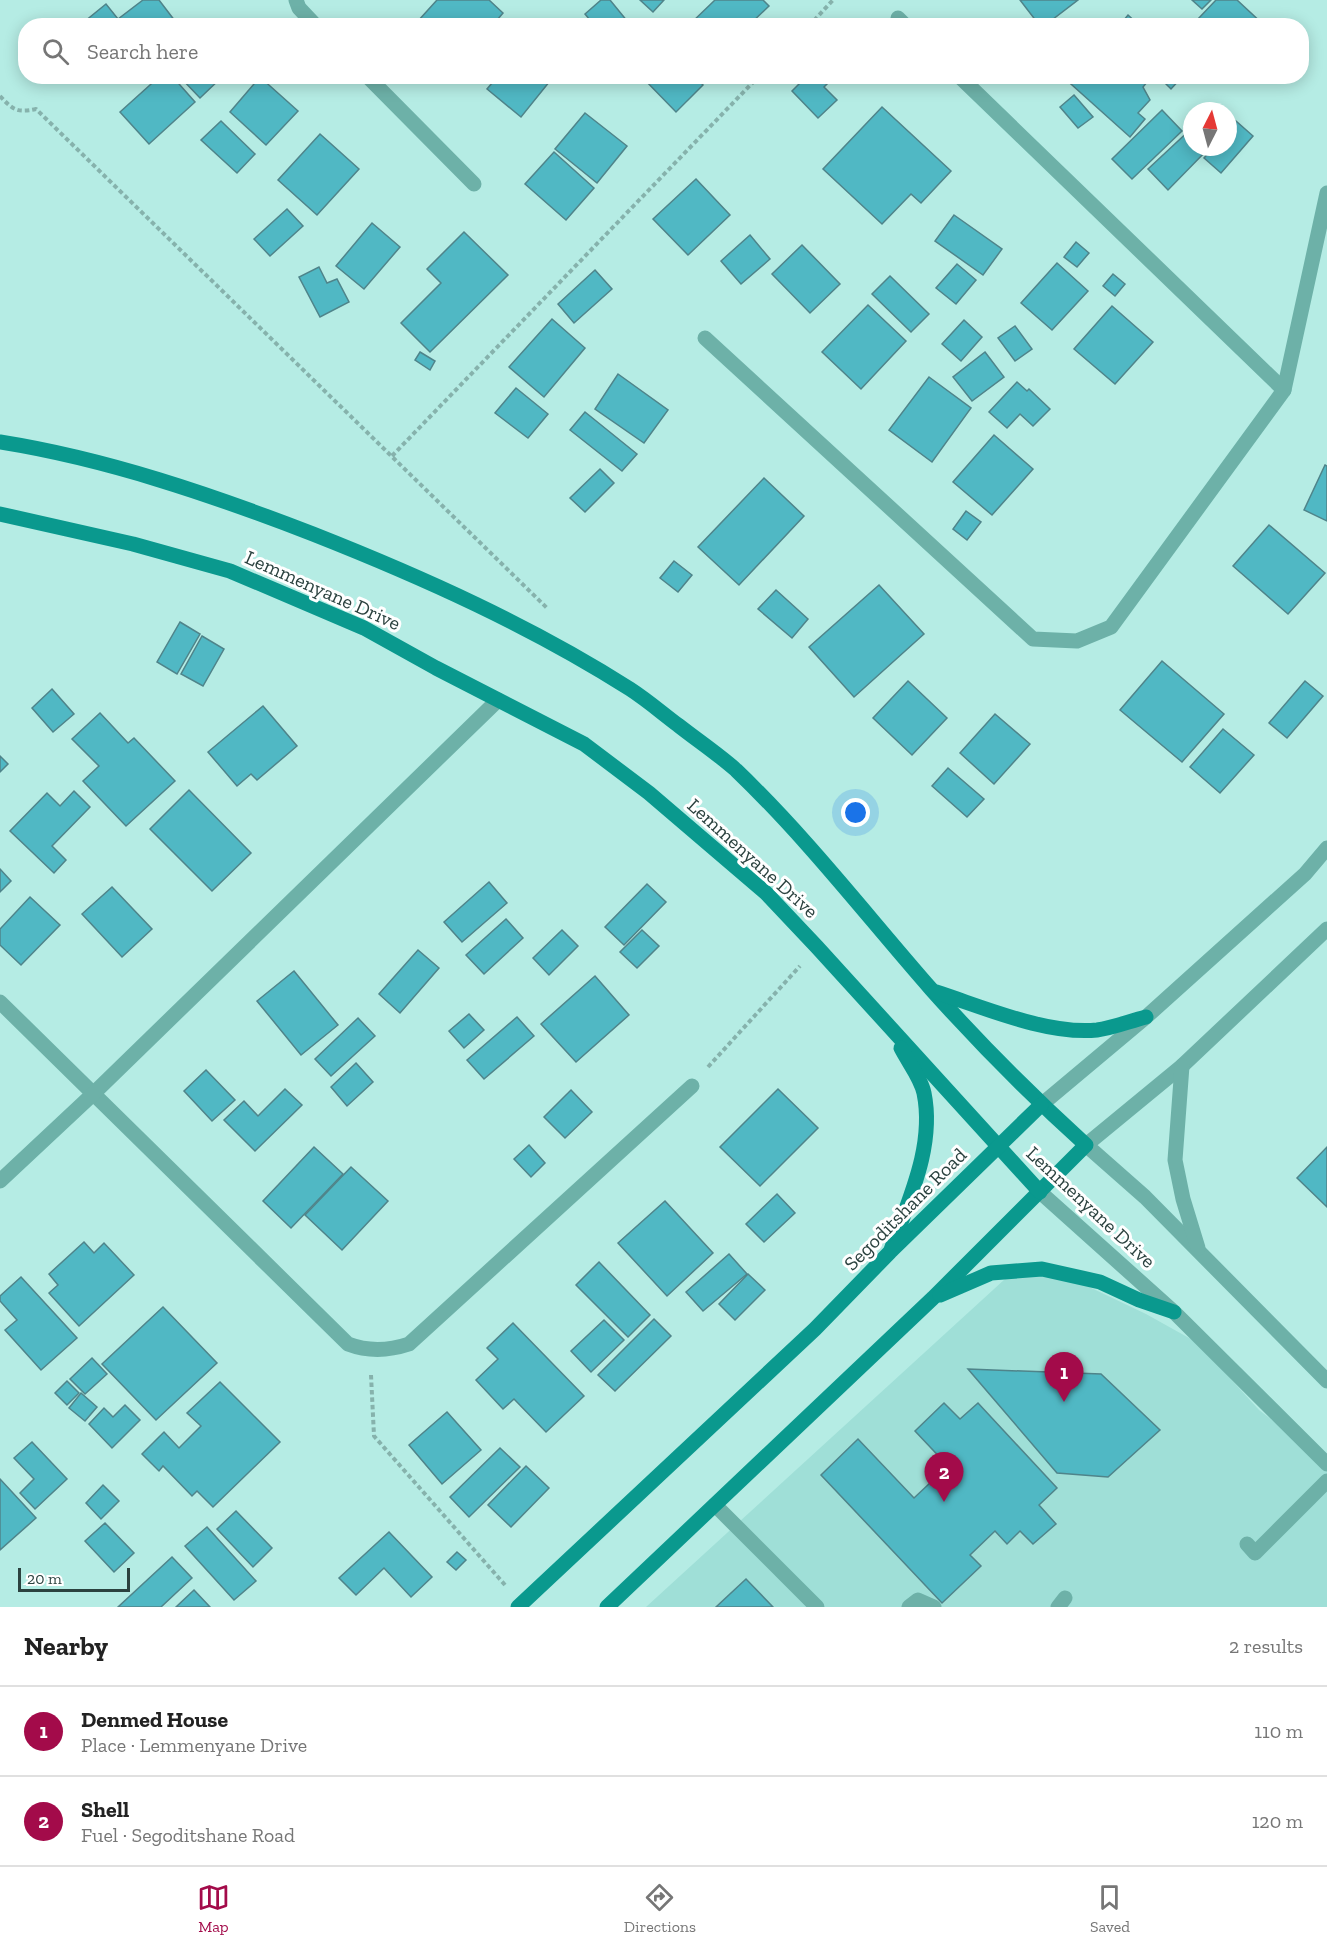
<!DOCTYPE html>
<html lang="en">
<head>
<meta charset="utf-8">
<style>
  :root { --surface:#fff; --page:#f2f2f2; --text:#222; --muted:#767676; --line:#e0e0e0; --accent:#a30b4a }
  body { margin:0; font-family:"Zilla Slab",serif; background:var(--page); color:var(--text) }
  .compass { position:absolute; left:1183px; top:102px; width:54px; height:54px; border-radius:50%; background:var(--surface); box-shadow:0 3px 15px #0003; rotate:6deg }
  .scale { position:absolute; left:18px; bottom:15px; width:112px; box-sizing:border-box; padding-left:6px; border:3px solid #2b423f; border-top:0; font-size:16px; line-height:21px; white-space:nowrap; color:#2b423f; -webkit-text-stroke:4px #fff; paint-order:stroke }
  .you { position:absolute; left:856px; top:813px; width:21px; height:21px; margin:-15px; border:4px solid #fff; border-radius:50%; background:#1a73e8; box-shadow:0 0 0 9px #1a73e833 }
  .badge { display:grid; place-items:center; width:39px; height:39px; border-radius:50%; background:var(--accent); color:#fff; font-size:20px; font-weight:700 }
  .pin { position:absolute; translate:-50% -50px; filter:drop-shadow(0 2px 3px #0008) }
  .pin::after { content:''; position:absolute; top:32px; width:21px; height:18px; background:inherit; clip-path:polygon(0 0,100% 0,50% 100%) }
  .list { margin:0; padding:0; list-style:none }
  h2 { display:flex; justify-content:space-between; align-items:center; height:78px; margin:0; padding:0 24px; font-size:26px }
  h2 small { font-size:20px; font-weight:400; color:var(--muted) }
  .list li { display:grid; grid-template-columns:39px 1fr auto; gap:18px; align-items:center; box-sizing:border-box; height:90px; padding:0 24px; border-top:2px solid var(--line) }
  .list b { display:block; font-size:22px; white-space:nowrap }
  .list p { margin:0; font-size:20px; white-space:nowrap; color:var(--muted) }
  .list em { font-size:20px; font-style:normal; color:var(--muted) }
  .icon { flex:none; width:33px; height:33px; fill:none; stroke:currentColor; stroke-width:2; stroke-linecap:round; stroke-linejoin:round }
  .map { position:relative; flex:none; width:1327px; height:1607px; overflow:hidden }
  .search { position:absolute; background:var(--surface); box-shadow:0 3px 15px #0003; left:18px; right:18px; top:18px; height:66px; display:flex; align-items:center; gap:15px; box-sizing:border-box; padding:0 21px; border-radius:24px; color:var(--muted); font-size:22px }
  .sheet { height:258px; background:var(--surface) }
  nav { display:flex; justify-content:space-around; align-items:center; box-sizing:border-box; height:84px; border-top:2px solid var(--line); background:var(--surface); font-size:16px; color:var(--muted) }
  nav a { display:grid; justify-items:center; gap:3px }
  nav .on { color:var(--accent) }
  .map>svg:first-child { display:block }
</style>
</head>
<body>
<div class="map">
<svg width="1327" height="1607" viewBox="0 0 1327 1607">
  <rect width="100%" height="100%" fill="#b5ece4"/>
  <polygon fill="#9fdfd7" points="1040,1274 1083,1284 1146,1314 1198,1343 1259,1410 1327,1462 1327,1607 646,1607 1005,1279"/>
  <g fill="#50b8c4" stroke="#4f848a" stroke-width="1.5">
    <polygon points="143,0 159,0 175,21 169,26 79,26 106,4 118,19"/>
    <polygon points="437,0 489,0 503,13 492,26 423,26 418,21"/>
    <polygon points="601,0 610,0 628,22 625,26 595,26 585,14"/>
    <polygon points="640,0 664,0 653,12"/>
    <polygon points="715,0 763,0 769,6 748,26 693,26 691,23"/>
    <polygon points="1020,0 1078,0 1044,26 1040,26"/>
    <polygon points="1192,0 1211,0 1202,9"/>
    <polygon points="1216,0 1237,0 1265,26 1202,26 1197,20"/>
    <polygon points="1128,15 1140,26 1119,26"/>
    <polygon points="160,76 172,76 195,102 149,144 120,112"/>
    <polygon points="179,76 223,76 200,98"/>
    <polygon points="498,76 554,76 521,117 487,89"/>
    <polygon points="641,76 695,76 703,85 676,112"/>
    <polygon points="807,76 835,76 824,87 837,100 818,118 792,91"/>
    <polygon points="1062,76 1152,76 1143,87 1150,100 1138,113 1145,119 1130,137"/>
    <polygon points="1158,76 1183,76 1171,89"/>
    <polygon points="260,77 298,111 266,145 230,112"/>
    <polygon points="1074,95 1093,117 1078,128 1060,107"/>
    <polygon points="882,107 951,171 921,203 911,194 882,224 823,169"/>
    <polygon points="1162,110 1182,131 1132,179 1112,159"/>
    <polygon points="585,113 627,146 597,183 555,149"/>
    <polygon points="221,121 255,154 237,173 201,140"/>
    <polygon points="1236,121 1253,136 1221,173 1204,158 1214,147 1228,147 1228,131"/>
    <polygon points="1192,128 1192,147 1210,147 1168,190 1148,169"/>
    <polygon points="320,134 359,169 317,215 278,180"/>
    <polygon points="554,152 594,188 566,220 525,184"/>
    <polygon points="696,179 730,215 688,255 653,219"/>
    <polygon points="287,209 303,226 270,256 254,239"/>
    <polygon points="954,215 1002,249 983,275 935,241"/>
    <polygon points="372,223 400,247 364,289 336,266"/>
    <polygon points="464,232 508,275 430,352 401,323 441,283 427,269"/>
    <polygon points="750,235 770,259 741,284 721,261"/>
    <polygon points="1076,242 1089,253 1077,267 1064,257"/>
    <polygon points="802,245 840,284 810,313 772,274"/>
    <polygon points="1057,263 1088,291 1052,330 1021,303"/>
    <polygon points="957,264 976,280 956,304 936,288"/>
    <polygon points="319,267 327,283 337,279 349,302 320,317 299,277"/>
    <polygon points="595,270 612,289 574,323 558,304"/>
    <polygon points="1113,274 1125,284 1115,296 1103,286"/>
    <polygon points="890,276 929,314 911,332 872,294"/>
    <polygon points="868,305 906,341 861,389 822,352"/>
    <polygon points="1112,306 1153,342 1115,384 1074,349"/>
    <polygon points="552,319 585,348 544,397 509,367"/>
    <polygon points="964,320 982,337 961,361 942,344"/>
    <polygon points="1015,326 1032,349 1015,361 998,338"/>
    <polygon points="420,352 435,361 430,370 415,360"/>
    <polygon points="985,352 1004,377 972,401 953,377"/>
    <polygon points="618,374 668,410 644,443 595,409"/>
    <polygon points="929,377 971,408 932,462 889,430"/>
    <polygon points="1017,382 1027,391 1029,389 1050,409 1033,426 1020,414 1007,428 989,412"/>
    <polygon points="516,388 548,414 528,438 495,413"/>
    <polygon points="585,412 637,454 622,471 570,430"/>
    <polygon points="994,435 1033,469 992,515 953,482"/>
    <polygon points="1325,465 1327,466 1327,521 1304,510"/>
    <polygon points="600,469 614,483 585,512 570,498"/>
    <polygon points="764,478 804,516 739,585 698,547"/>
    <polygon points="966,511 981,522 967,540 953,529"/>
    <polygon points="1269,525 1325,573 1288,614 1233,566"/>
    <polygon points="674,561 692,575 678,592 660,578"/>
    <polygon points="879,585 924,634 854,697 809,647"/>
    <polygon points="776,590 808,619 792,638 758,609"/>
    <polygon points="180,622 200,634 177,674 157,662"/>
    <polygon points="202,636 224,649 203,686 181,674"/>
    <polygon points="1162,661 1224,714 1182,762 1120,710"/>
    <polygon points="908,681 947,718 912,755 873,718"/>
    <polygon points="1305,681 1323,696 1287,738 1269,723"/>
    <polygon points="52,689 74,714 53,732 32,708"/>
    <polygon points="263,706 297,746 257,780 251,774 237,786 208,752"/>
    <polygon points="100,713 128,743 134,738 175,781 126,826 83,781 99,766 72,739"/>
    <polygon points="995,714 1030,744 994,784 960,753"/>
    <polygon points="1223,729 1254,755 1220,793 1190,767"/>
    <polygon points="0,756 8,764 0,772"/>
    <polygon points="948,768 984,799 967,817 932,786"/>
    <polygon points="189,790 251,853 212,891 150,829"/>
    <polygon points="74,791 90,807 52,846 66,860 54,873 10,831 47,793 60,806"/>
    <polygon points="0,869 11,881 0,892"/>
    <polygon points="489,882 507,903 462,942 444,922"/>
    <polygon points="647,884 666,902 624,945 605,927"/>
    <polygon points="112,887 152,929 122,957 82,914"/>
    <polygon points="30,897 60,925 21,965 0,945 0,929"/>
    <polygon points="506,919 523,938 484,974 466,955"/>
    <polygon points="562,930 578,946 549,975 533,958"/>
    <polygon points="642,930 659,946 637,968 620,952"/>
    <polygon points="418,950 439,968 400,1013 379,994"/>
    <polygon points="294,971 338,1025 301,1055 257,1001"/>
    <polygon points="595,976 629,1015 576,1062 541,1024"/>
    <polygon points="469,1014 484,1030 464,1048 449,1031"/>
    <polygon points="517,1017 534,1036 484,1079 467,1060"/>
    <polygon points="358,1018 375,1036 331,1076 315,1059"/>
    <polygon points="356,1063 373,1082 347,1106 331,1087"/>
    <polygon points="206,1070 235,1100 212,1121 184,1091"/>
    <polygon points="285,1089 302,1105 255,1151 224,1120 244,1101 258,1116"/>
    <polygon points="778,1089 818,1128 760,1186 720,1147"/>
    <polygon points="571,1090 592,1112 565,1138 544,1117"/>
    <polygon points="529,1145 545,1163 531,1177 514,1159"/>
    <polygon points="314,1147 343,1174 291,1228 263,1201"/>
    <polygon points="1327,1147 1327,1207 1297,1178"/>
    <polygon points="351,1167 388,1201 342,1250 305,1215"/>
    <polygon points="777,1194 795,1213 764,1242 746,1224"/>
    <polygon points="665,1201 713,1253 667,1296 618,1243"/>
    <polygon points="84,1242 94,1253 104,1243 134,1275 79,1326 49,1293 58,1285 49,1274"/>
    <polygon points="729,1254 747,1274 703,1311 686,1292"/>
    <polygon points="599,1262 650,1315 628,1337 576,1285"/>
    <polygon points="748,1274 765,1290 735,1320 719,1304"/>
    <polygon points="21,1277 77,1338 41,1370 5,1330 17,1320 0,1301 0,1296"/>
    <polygon points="163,1307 217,1363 156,1420 102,1364"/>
    <polygon points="654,1319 671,1336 615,1391 598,1375"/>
    <polygon points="604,1320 624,1340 591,1372 571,1351"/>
    <polygon points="513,1323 584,1396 546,1432 514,1399 503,1409 476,1380 498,1359 487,1348"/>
    <polygon points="92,1358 107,1374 85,1394 70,1379"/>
    <polygon points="968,1369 1101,1374 1160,1430 1108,1477 1057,1473"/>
    <polygon points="67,1381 79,1393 67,1405 55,1393"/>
    <polygon points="220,1382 280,1442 213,1507 197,1491 192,1496 163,1466 159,1471 142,1454 164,1432 179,1448 201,1426 187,1413"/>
    <polygon points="81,1393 97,1407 85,1421 69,1408"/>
    <polygon points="944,1403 960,1419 978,1403 1057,1488 1039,1505 1056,1524 1033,1544 1020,1531 1007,1544 995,1531 970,1555 981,1566 942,1603 821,1475 858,1439 914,1498 948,1466 915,1431"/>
    <polygon points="125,1405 140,1420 112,1448 89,1424 104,1408 113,1417"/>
    <polygon points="447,1412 481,1450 442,1484 409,1445"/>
    <polygon points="32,1442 67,1479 35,1509 20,1493 34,1479 14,1458"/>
    <polygon points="500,1448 520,1467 469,1517 450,1497"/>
    <polygon points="526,1466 549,1488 511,1527 488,1505"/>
    <polygon points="0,1479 36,1518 0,1550"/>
    <polygon points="103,1485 119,1501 101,1519 86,1503"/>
    <polygon points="236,1511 272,1548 253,1567 217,1529"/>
    <polygon points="105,1523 134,1553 114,1572 85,1541"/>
    <polygon points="207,1527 256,1581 234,1600 185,1546"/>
    <polygon points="389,1532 432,1577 411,1597 384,1568 356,1595 339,1578"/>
    <polygon points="457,1552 466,1560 456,1570 447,1562"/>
    <polygon points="172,1557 192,1578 161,1607 118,1607"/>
    <polygon points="746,1579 773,1607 716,1607"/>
    <polygon points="194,1590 210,1607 176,1607"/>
  </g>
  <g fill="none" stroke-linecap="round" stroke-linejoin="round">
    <g stroke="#86b2ac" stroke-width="4" stroke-dasharray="4.5 3" stroke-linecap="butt">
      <polyline points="809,26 833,0"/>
      <path d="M0 96C13 110 17 113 36 109L547 608"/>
      <polyline points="392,456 759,76"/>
      <polyline points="708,1067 800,966"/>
      <polyline points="371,1375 374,1436 505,1585"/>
    </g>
    <g stroke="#6db1a8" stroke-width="15">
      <polyline points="715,1505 817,1607"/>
      <polyline points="1247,1544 1255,1553 1327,1481"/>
      <polyline points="909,1607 918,1600 934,1607"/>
      <polyline points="1058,1607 1065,1598"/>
    </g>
    <g stroke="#6db1a8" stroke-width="15">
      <polyline points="296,0 299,8 316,26"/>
      <polyline points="898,18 906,26"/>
      <polyline points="367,76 474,184"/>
      <polyline points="959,76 1284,390"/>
      <polyline points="705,338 1033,639 1077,641 1111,627 1284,390 1327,193"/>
      <path d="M0 1002 348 1344C369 1352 388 1351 409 1344L692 1086"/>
      <polyline points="0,1181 93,1094 498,700"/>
    </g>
    <g stroke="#6db1a8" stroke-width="15">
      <polyline points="1327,929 1182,1066 1086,1145 1145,1197 1327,1381"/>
      <polyline points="1182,1066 1175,1160 1183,1199 1198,1248"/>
      <polyline points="1041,1105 1146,1017 1305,874 1327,848"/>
      <polyline points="1040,1192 1174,1312 1327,1464"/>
    </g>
    <g stroke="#0a998e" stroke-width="15">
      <path d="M0 442C107 459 212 495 313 534 422 577 531 626 630 689 647 700 662 713 678 725 697 740 718 754 736 770 807 838 867 916 931 989 980 1044 1032 1096 1086 1145L933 1298 607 1607"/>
      <polyline points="0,514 133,544 230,571 364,628 436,668 584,744 649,793 766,893 817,947 1040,1192"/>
      <path d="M936 992C983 1007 1047 1035 1097 1030 1113 1028 1130 1021 1146 1017"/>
      <path d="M891 1250C908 1201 935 1147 924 1093 921 1078 908 1062 901 1048"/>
      <polyline points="940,1295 991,1273 1042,1269 1100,1282 1139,1300 1174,1312"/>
      <polyline points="518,1607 815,1329 890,1252 1041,1105"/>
    </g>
  </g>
  <g text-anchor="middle" stroke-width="6" stroke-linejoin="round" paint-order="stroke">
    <g font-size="20" fill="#2b423f" stroke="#fff">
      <text transform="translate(323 590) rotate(24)" y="7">Lemmenyane Drive</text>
      <text transform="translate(753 858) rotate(42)" y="7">Lemmenyane Drive</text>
      <text transform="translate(1091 1207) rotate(43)" y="7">Lemmenyane Drive</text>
      <text transform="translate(905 1209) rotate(-45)" y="7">Segoditshane Road</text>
    </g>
  </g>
</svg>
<svg class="compass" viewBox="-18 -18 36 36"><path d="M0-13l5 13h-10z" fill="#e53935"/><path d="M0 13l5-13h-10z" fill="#767676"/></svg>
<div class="scale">20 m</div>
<div class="you"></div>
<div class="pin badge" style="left:1064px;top:1402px">1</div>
<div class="pin badge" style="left:944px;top:1502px">2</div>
<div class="search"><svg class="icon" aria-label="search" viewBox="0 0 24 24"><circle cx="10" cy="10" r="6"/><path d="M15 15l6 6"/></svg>Search here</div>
</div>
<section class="sheet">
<h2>Nearby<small>2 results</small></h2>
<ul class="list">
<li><span class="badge">1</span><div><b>Denmed House</b><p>Place · Lemmenyane Drive</p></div><em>110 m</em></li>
<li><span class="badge">2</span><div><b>Shell</b><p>Fuel · Segoditshane Road</p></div><em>120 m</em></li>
</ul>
</section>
<nav>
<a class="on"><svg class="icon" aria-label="map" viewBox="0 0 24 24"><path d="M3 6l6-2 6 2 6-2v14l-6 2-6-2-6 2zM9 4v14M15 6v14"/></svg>Map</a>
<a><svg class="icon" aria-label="directions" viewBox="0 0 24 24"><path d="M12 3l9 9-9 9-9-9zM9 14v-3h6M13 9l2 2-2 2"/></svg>Directions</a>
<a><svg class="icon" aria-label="saved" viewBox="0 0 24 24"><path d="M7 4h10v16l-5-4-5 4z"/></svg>Saved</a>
</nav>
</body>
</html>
